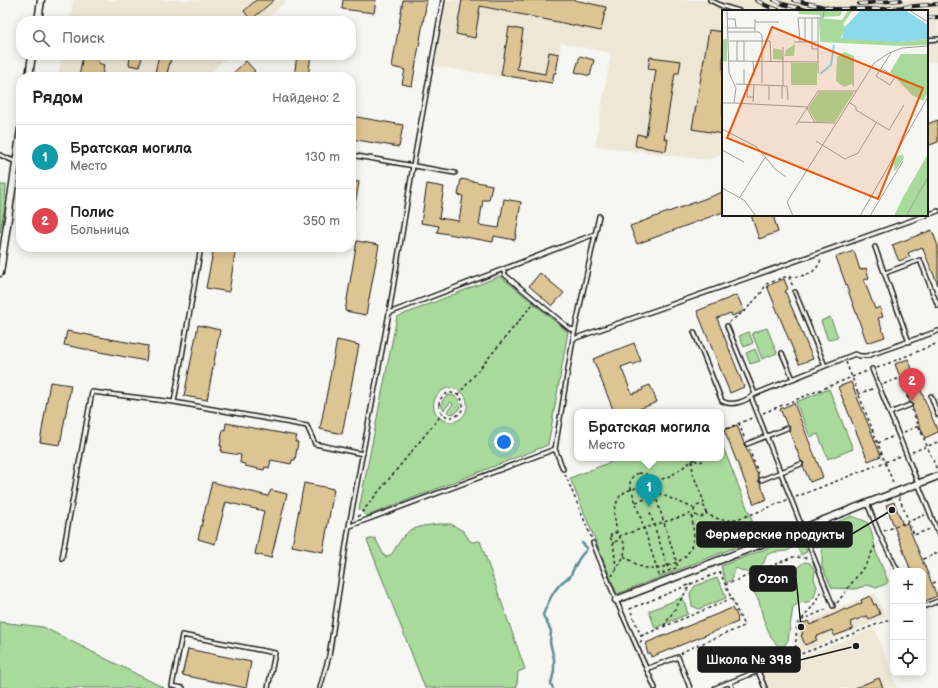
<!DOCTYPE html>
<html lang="ru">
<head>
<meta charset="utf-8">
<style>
  :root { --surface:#fff; --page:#f2f2f2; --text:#222; --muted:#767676; --line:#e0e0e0; --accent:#1a73e8 }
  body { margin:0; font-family:"Balsamiq Sans",sans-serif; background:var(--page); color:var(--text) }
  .controls { position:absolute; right:12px; bottom:12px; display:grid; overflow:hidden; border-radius:8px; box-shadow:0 2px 10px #0003 }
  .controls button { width:36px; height:36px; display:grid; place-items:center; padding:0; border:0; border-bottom:1px solid var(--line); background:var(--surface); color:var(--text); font:20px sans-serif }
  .you { position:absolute; left:504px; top:442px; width:14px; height:14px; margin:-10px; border:3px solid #fff; border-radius:50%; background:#1a73e8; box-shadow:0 0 0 6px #1a73e833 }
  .badge { display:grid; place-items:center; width:26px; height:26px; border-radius:50%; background:var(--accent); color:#fff; font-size:13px; font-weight:700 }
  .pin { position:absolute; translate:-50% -33px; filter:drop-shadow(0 1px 2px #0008) }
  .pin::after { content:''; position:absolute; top:21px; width:14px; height:12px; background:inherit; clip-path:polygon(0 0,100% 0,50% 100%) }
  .popup { position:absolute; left:574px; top:409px; width:150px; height:52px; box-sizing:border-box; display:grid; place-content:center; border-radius:8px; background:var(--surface); filter:drop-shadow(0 1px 3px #0005); font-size:13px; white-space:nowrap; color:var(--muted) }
  .popup b { font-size:15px; color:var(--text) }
  .popup::after { content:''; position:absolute; left:50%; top:100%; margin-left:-8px; border:8px solid transparent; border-top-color:var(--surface) }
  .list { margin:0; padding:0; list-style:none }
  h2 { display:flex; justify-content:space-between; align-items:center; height:52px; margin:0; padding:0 16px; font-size:17px }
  h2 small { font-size:13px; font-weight:400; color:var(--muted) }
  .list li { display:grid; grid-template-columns:26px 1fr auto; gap:12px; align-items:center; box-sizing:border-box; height:64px; padding:0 16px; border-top:1px solid var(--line) }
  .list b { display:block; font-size:15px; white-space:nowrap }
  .list p { margin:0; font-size:13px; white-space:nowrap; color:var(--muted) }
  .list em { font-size:13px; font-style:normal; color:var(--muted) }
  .icon { flex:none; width:22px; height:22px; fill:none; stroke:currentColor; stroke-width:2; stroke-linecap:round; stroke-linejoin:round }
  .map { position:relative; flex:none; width:938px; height:688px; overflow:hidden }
  .search { position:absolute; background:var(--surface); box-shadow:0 2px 10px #0003; left:16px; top:16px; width:340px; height:44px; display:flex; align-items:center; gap:10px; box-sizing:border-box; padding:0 14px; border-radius:16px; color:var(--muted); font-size:15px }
  .panel { position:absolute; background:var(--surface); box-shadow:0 2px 10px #0003; left:16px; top:72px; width:340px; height:180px; border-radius:16px }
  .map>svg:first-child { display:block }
</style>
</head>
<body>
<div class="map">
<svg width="938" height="688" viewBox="0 0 938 688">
  <rect width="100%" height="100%" fill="#f6f6f2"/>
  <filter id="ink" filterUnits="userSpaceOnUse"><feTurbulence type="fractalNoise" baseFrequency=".025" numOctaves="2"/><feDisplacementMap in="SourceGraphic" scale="8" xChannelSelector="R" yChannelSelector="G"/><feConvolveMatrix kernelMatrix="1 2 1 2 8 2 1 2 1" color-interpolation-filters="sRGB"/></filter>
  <g filter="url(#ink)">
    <path fill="#eee7d6" d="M73,0h214l-22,21h-196z
      M447,0h491v62l-11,1v-52h-204v144l-16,5 -112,-14 16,-93 -50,-10 -8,41 -119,-18z
      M62,55h167l-23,22h-148z
      M875,593l11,24 -89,37 2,-30z
      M875,628l22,60h-130l-6,-15z"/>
    <path fill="#a8da9b" stroke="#627b5c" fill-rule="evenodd" d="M0,185h6l-2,26 -4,21z
      M500,276l68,56 -20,113 -181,71 -8,-7 38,-192zM448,388c27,0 24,34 2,34 -4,-1 -8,-2 -11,-5 -11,-11 -4,-25 9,-29z
      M830,317l8,20 -10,3 -7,-19z
      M767,328l10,25 -15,6 -10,-26z
      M749,332l4,11 -9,4 -5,-11z
      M755,349l5,12 -10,3 -4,-11z
      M829,389l24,60 -25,10 -10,-25 -8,3 -14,-35z
      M449,395c18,1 11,25 -2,17l6,-8 -2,-2 -7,8 -2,-2c-1,-7 1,-10 7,-13z
      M721,442l38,96 -142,56 -47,-116 51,-20h100z
      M852,516l15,6 4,8 5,22 12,29 -2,3 -10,4 -8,-3 -13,4 -23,-1 -10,-21v-19l-9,-2 -3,-7 5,-8z
      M438,524h13l12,7 8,11 9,-1 45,128 -7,3 -1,13 -1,3h-91l-58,-148 8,-2 10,19 7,-3 4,-7 6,-9 8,-8 13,-4z
      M800,536l7,16 -6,3 -4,-8 -3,-1c-6,7 -10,5 -19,6 -3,0 -6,2 -9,4 -3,12 -7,13 -18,17l-12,-5 -3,6 -1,6 -6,3 -5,-17z
      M804,562l6,1 5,7 -1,9 3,8 -3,10 -6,5 -9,1 -6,4 -5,33 -4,6h-6l-6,-7 -9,-21 -4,-17 -6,-11 3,-9 12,-6 12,-1 17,-6z
      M717,578l6,11 3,9 -27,11 -7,-3 -2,-13 5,-7z
      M683,597l5,17 -33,14 -6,-17z
      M0,622l43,5 121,61h-164z"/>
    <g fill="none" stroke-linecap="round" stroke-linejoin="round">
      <path stroke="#5e8d97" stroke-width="2.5" d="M553,688l-2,-4 3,-13v-12l-4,-17 1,-11 -8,-16c5,-13 13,-32 27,-38 3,-7 6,-14 11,-21 2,-3 5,-4 6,-8l-5,-5"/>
    </g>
    <path fill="#ddc493" stroke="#1c1c1c" d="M256,0h18l-23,20 -7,-9z
      M343,0h33l-2,13 -32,-4z
      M403,0h24l-15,86 -10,-2 3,-14 -13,-3z
      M462,0h112l32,7 -5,24 -121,-25 -5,32 -19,-4z
      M509,27l14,3 -6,39 28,5 4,-22 10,2 -3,19h-2l-2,10 -51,-8z
      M709,30l14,2v102l-31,-5z
      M83,55h16l-1,8 6,2 -2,12h-23z
      M130,55h12l-2,12 -11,-2z
      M159,55h13l-6,22h-12z
      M297,55h14l-3,22h-14z
      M580,56l14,4 -4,16 -15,-4z
      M650,57l31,4 -2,12h-4l-11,66h4l-2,12 -31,-5 2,-12 9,2 10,-66 -8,-1z
      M246,61l9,10 -7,6h-19z
      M351,116l52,9 -4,22 -48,-8z
      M938,120v22l-11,4v-22z
      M461,179l31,6 -3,15h-6l-4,25 20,3 5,-29 17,3 -6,38 -21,-4 -1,6 -56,-10 2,-6 -18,-3 6,-39 17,3 -5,31 20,3 4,-25 -5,-1z
      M351,181l8,1 -5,28h-3z
      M723,192v20l-86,32 -7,-18z
      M751,215h22l5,17 -19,7z
      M932,230l6,16v39l-16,-38 -14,6 2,4 -11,4 -7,-16z
      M357,241l22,4 -13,70 -21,-4z
      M214,247h22l-7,45 -23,-4z
      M854,251l6,19 6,-2 3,10 -5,2 11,29 5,-2 3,10 -5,1 7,19 -18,6 -31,-86z
      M540,273l24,20 -12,13 -23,-20z
      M784,279l4,10 -3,2 28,68 -14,5 -32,-78z
      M737,295l7,16 -12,5 -1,-3 -14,5 27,69 -14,6 -33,-82z
      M198,325l22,5 -13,70 -23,-4z
      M67,331l81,15 -2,15 -82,-16z
      M337,340l22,5 -17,89 -22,-5z
      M634,343l7,18 -8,4 -1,-2 -11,4 11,27 11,-4 -1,-2 8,-3 7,17 -25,10h-18l-21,-53z
      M908,359l30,73 -13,6 -13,-31 1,-3 -3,-2 -15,-38z
      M50,382l21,3 -11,60 -20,-3z
      M851,382l30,74 -13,5 -30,-74z
      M794,403l29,74 -13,5 -7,-16 1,-3 -3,-2 -12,-31 1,-3 -3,-2 -7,-16z
      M226,423l71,13 -2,6h3l-3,18h-3l-1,4 -20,-4 -2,8 -4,-1 -1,3 -19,-4v-2l-5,-1 1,-8 -20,-3 1,-6h-2l3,-17 2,1z
      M737,425l7,18v2l2,2 13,31 -1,3 2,2 7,16 -13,5 -30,-74z
      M212,482l56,14 3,-6 16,4 -16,64 -16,-4 9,-43 -38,-9 -11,42 -17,-5z
      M304,483l30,6 -11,63 -31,-6z
      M894,502l9,23 4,-2 30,73 -14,6v-31h-12l-25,-66z
      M870,596l4,9 2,-1 4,10 -11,5 -2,-3 -17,6 3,7 -19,7 -2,-6 -17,7 2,3 -12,5 -4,-10 2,-1 -4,-9 9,-4 2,4 27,-12 8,-4 1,1 16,-7 -1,-3z
      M732,608l2,4 1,-1 3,7 -1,1 1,3 -87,35 -1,-4 -2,1 -2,-7h1l-1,-4z
      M188,649l63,13 -5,26 -64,-13z
      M879,678l4,10h-28z"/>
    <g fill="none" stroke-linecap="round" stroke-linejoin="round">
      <g stroke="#1c1c1c" stroke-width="6">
        <path id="lane" d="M710,0l12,6 17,5
          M927,40l11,-1
          M0,155l16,7
          M351,155l104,18
          M927,215l11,-4
          M875,247l34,95
          M503,269l2,6 65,54 5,1
          M885,273l35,-13 18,46
          M795,292l30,74
          M389,313l206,-79
          M727,326l28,68
          M694,332l28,69c10,6 24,0 33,-7l100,-40 5,2h7l71,-25
          M573,339l354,-124
          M782,353l11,26
          M872,369l66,164
          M931,396l7,19
          M751,397l82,209
          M174,402l27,-155
          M890,413l20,-8
          M747,444l40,-16
          M555,449l8,20
          M761,480l40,-16
          M867,503l12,30 19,38
          M350,526l205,-77 18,-110 26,-123
          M593,543l23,57 39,88
          M62,558l30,-166 82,10 133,24 8,18 48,10
          M923,607l15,-6
          M646,669l32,-12 12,31
          M758,671l7,17
          M730,682l2,6
          M183,688l-11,-2 10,-51 93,18 -7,35
          M320,688l9,-32 20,-130 40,-213 24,-147 30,-166
          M715,688l76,-30"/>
      </g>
      <g stroke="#1c1c1c" stroke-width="9">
        <path id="street" d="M38,21l3,-21
          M29,77l3,-22
          M0,273l21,-144
          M616,600l322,-124"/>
      </g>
      <path stroke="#1c1c1c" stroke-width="1.5" stroke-dasharray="3 3" stroke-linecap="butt" d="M789,277c15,-1 27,-2 32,-18
        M729,322l16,-11 17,-19 4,-8 19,-7h4l4,10
        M846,362l48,123
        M877,368l61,-25
        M884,384l16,-6 8,21
        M439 405a12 12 0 1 1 24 0a12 12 0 1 1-24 0Z
        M858,394l17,-6
        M458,395l74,-90
        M912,410l25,60
        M763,413l104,-42
        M739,423l6,17
        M721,431l33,-14
        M904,432l15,-6
        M878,443l16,-7
        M749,449l10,26
        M912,452l26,-10
        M695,460l3,2c4,0 5,-1 6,-4
        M692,461l1,13 11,28 -1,3
        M639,473l7,1 4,4 28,89 -19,8 -29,-90c0,-7 3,-10 9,-12z
        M565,474l27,65
        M642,486l51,22
        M796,497l104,-41
        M899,497l15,38 16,-6
        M636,502l20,-6
        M694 511a6 6 0 1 1 12 0a6 6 0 1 1-12 0Z
        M650,513l19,58
        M705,513c6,3 12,6 18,7 16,2 48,-14 64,-20
        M358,517l85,-104
        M884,531l41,-16
        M610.5 537a4.5 4.5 0 1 1 9 0a4.5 4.5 0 1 1-9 0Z
        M617,533l-3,-19 1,-8 5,-10 6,-5 27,-8 19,-8 23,-16
        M619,536l74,-23
        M613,542l3,25 1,1
        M624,556l15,10 11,3h7l21,-7 9,-7 6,-12 1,-7 -2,-19 2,-3
        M923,559l15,-6
        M612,576c6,-10 21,-28 8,-38
        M933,583l5,-2
        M725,585l68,-28 12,1 3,-1
        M837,603l29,-39 9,-18 3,-2
        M802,619l11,-13 8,-15
        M664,626l27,-42
        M641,636l90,-37
        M641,643v-7l-11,-27 90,-37
        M681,654l3,-3 60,-25c-8,-19 -18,-38 -25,-57
        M795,654l2,-30 3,-3 29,-13
        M796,656l97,-38"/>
      <use href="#lane" stroke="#f6f6f2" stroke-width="3"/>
      <use href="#street" stroke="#f6f6f2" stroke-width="6"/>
      <g stroke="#1c1c1c" stroke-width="4">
        <path id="rail" d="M756,0l11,6 14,5
          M774,0l9,4 28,7
          M793,0l41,9h47l57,-5
          M859,4l42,-4
          M927,18l11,-1"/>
      </g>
      <use href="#rail" stroke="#f6f6f2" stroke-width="2.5" stroke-dasharray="8" stroke-linecap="butt"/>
    </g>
  </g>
  <g transform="translate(722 10)">
    <rect width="206" height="206" fill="#f6f6f2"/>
    <path d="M76,0h45l-3,6 -19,1 -2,-2 -20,-1zM126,0h5l-10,14 2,3 -4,11 58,4 29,-3v6l-26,1 -82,-4 -1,-24 23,2zM0,29h5v23l-5,-1zM73,34l-1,12h-10l2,-6zM51,38l9,2 1,10 -10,-1zM122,42l10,4v32l-2,-4 -8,3 -8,-6 1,-24zM179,44h27v38l-5,9 -11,-6 -22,-23zM69,53h26v22h-26zM97,82h34v2l-18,28h-19l-8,-14zM181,144l1,4 -8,12 -2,1 1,-6 -6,4 7,-12zM206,144v62h-34l9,-19z" fill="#a8da9b"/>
    <path d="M139,0h44l23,15v14l-29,3 -57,-3 2,-11z" fill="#8ad8e9"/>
    <path fill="none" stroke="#8ad8e9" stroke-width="2" d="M98,64l11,-9 3,-20"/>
    <path fill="none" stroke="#9f9f9c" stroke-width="1" d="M187,0l19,12M96,7v56M90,8v31h6M6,9h7l1,9M33,9v13M33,12h24M6,18h27M6,22h31l3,3v48M7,31h41l1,21M15,31v20M72,32h23M78,32l-2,-24h25l1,-8M83,32v-24M7,51l89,1M22,51v-20M31,51l1,14M159,58l14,9 -5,8 -14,-9 15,-23M14,74l51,2 1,14M22,74v-15M25,74v13h7M61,76v-39M60,89v-13M47,90v-14M31,92l1,-17M127,92l7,5v3l33,20 15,-25M0,93h12l2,-15 -7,-15 -2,-63M12,93l74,4M85,98l8,15M76,112l38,1M74,115l22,-34h38M0,119l35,18 18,22 11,8M94,131l29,18 13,-6 18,-30M0,140l22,12M0,178l22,12 12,16M18,187l26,-41M71,206l-6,-14 87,-139 15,-10 13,-5 26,-2M138,206l68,-119M148,206l33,-55M184,206l22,-39"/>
    <path fill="#e8590c" fill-opacity="0.15" stroke="#e8590c" stroke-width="2" d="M50,17l151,61 -45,111 -151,-61z"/>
    <rect width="206" height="206" fill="none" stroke="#1c1c1c" stroke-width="2"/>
  </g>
  <path fill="none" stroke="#1c1c1c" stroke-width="1.5" d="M892 510L852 534M801 627L796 578M856 646L800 660"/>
  <g fill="#1c1c1c" stroke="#f6f6f2" stroke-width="1.5">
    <circle cx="892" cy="510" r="4"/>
    <circle cx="801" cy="627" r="4"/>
    <circle cx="856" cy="646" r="4"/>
  </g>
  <g fill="#1c1c1c" stroke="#1c1c1c" stroke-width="1.5">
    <rect x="697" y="522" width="155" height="25" rx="4"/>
    <rect x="750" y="566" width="46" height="25" rx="4"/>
    <rect x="698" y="647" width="102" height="25" rx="4"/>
  </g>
  <g font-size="13" text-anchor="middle" font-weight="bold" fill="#fff">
    <text x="775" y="539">Фермерские продукты</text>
    <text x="773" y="583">Ozon</text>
    <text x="749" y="664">Школа № 398</text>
  </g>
</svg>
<div class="controls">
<button>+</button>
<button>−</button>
<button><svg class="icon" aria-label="locate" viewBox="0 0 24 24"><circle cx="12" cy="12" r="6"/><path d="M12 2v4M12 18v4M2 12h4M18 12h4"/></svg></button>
</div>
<div class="you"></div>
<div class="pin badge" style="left:649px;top:507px;background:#0f9aa8">1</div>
<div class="popup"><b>Братская могила</b>Место</div>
<div class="pin badge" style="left:912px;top:401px;background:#e0444e">2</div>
<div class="search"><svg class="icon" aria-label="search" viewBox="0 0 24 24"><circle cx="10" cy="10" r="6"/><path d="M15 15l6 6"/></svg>Поиск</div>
<section class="panel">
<h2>Рядом<small>Найдено: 2</small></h2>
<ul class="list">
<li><span class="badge" style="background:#0f9aa8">1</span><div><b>Братская могила</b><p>Место</p></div><em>130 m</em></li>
<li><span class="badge" style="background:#e0444e">2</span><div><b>Полис</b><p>Больница</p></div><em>350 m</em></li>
</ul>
</section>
</div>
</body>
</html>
